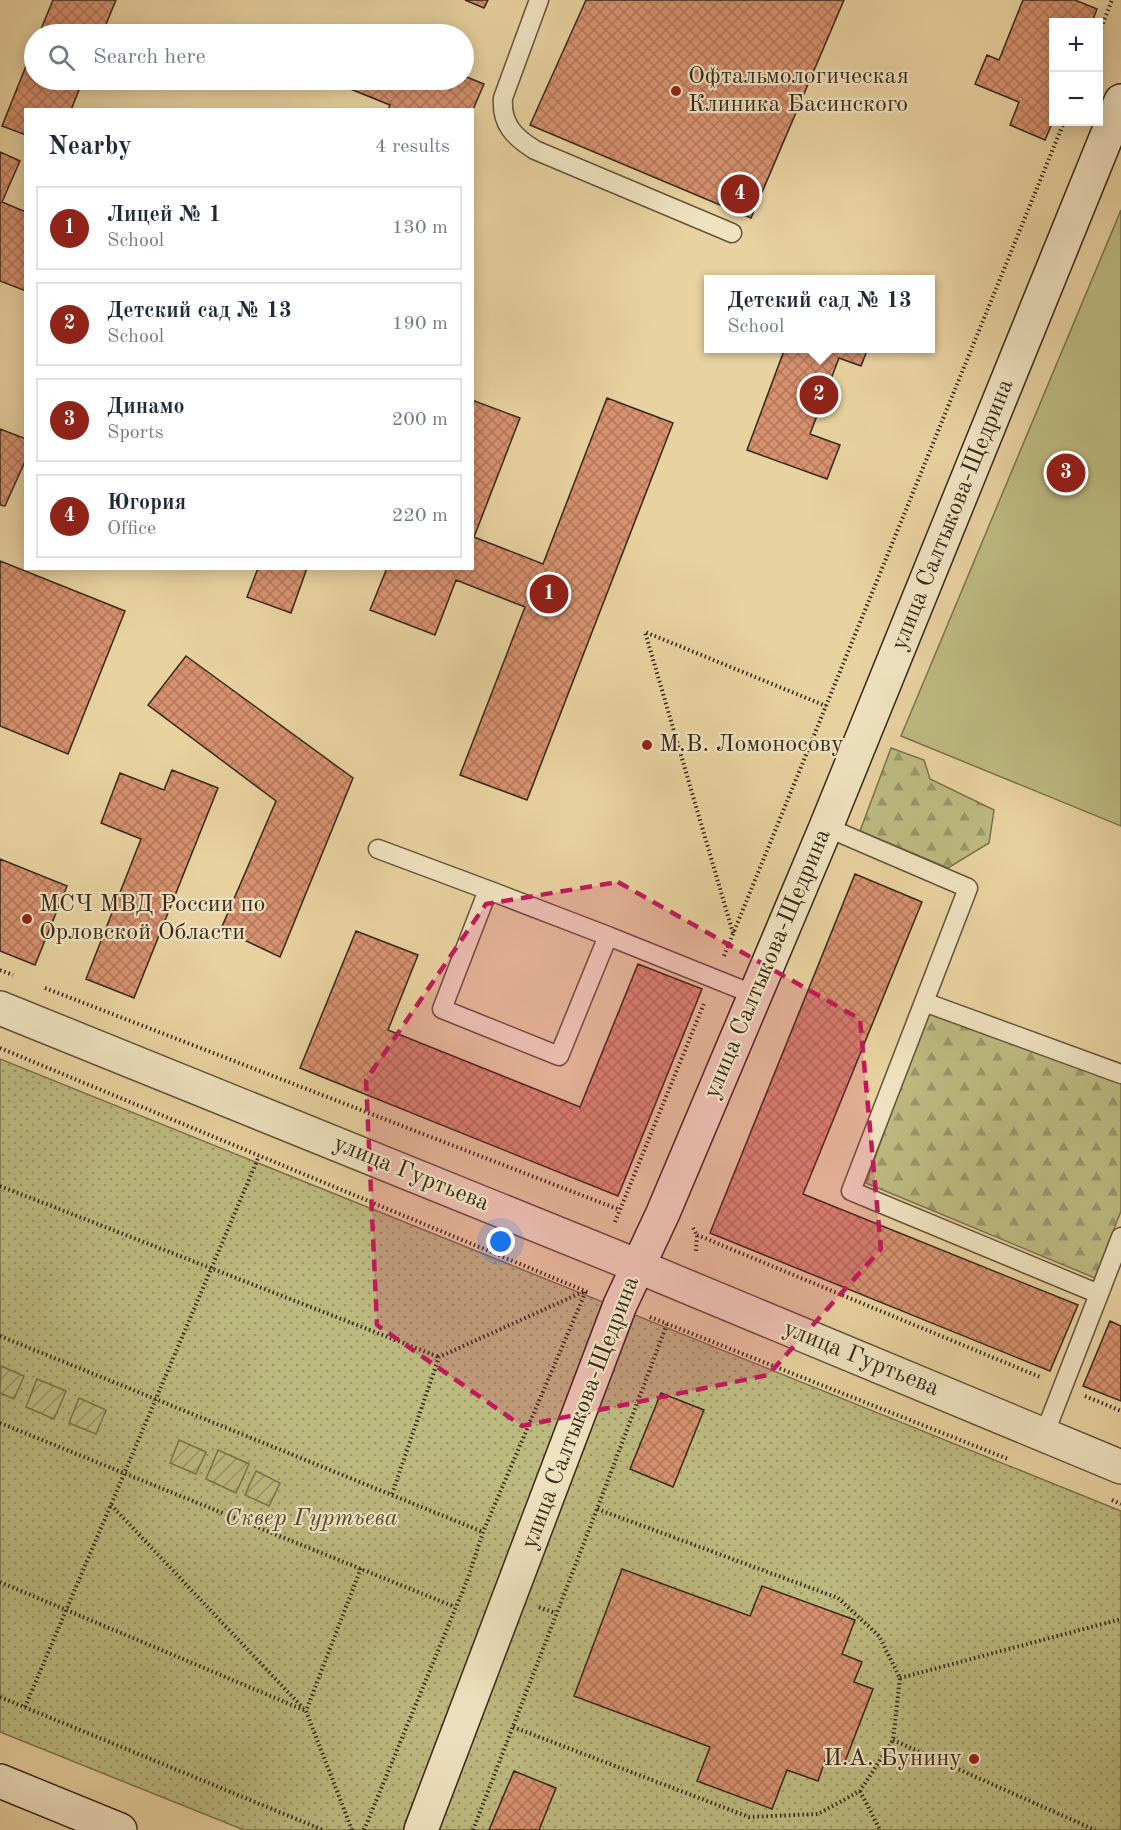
<!DOCTYPE html>
<html lang="en">
<head>
<meta charset="utf-8">
<style>
  :root { --surface:#fff; --page:#f2f2f3; --text:#1f2937; --muted:#747a83; --line:#e0e1e3; --accent:#8f2418 }
  body { margin:0; font-family:"Old Standard TT",serif; background:var(--page); color:var(--text) }
  .controls { position:absolute; right:18px; top:18px; display:grid; overflow:hidden; border-radius:0px; box-shadow:0 3px 15px #0003 }
  .controls button { width:54px; height:54px; display:grid; place-items:center; padding:0; border:0; border-bottom:2px solid var(--line); background:var(--surface); color:var(--text); font:30px sans-serif }
  .you { position:absolute; left:501px; top:1242px; width:21px; height:21px; margin:-15px; border:4px solid #fff; border-radius:50%; background:#1a73e8; box-shadow:0 0 0 9px #1a73e833 }
  .badge { display:grid; place-items:center; width:39px; height:39px; border-radius:50%; background:var(--accent); color:#fff; font-size:20px; font-weight:700 }
  .pin { position:absolute; translate:-50% -50%; border:3px solid #fff; box-shadow:0 2px 6px #0006 }
  .popup { position:absolute; left:704px; top:275px; width:231px; height:78px; box-sizing:border-box; display:grid; place-content:center; border-radius:0px; background:var(--surface); filter:drop-shadow(0 2px 4px #0005); font-size:20px; white-space:nowrap; color:var(--muted) }
  .popup b { font-size:22px; color:var(--text) }
  .popup::after { content:''; position:absolute; left:50%; top:100%; margin-left:-12px; border:12px solid transparent; border-top-color:var(--surface) }
  .list { margin:0; padding:0; list-style:none }
  h2 { display:flex; justify-content:space-between; align-items:center; height:78px; margin:0; padding:0 24px; font-size:26px }
  h2 small { font-size:20px; font-weight:400; color:var(--muted) }
  .list li { display:grid; grid-template-columns:39px 1fr auto; gap:18px; align-items:center; box-sizing:border-box; height:84px; margin:0 12px 12px; padding:0 12px; border:2px solid var(--line); border-radius:0px }
  .list b { display:block; font-size:22px; white-space:nowrap }
  .list p { margin:0; font-size:20px; white-space:nowrap; color:var(--muted) }
  .list em { font-size:20px; font-style:normal; color:var(--muted) }
  .icon { flex:none; width:33px; height:33px; fill:none; stroke:currentColor; stroke-width:2; stroke-linecap:round; stroke-linejoin:round }
  .map { position:relative; flex:none; width:1121px; height:1830px; overflow:hidden }
  .search { position:absolute; background:var(--surface); box-shadow:0 3px 15px #0003; left:24px; top:24px; width:450px; height:66px; display:flex; align-items:center; gap:15px; box-sizing:border-box; padding:0 21px; border-radius:33px; color:var(--muted); font-size:22px }
  .panel { position:absolute; background:var(--surface); box-shadow:0 3px 15px #0003; left:24px; top:108px; width:450px; height:462px; border-radius:0px }
  .map>svg:first-child { display:block }
</style>
</head>
<body>
<div class="map">
<svg width="1121" height="1830" viewBox="0 0 1121 1830">
  <defs>
    <pattern id="grass-dots" width="8" height="8" patternUnits="userSpaceOnUse" patternTransform="scale(1.5)"><rect width="8" height="8" fill="#bdba80"/><path d="M2 2h.1M6 6h.1" fill="none" stroke="#9a9768" stroke-width="1.8" stroke-linecap="round"/></pattern>
    <pattern id="forest-firs" width="22" height="20" patternUnits="userSpaceOnUse" patternTransform="scale(1.5)"><rect width="22" height="20" fill="#bdba80"/><path d="M5 1l3.5 6h-7zM16 11l3.5 6h-7z" fill="#9a9768"/></pattern>
    <pattern id="garden-furrows" width="10" height="10" patternUnits="userSpaceOnUse" patternTransform="scale(1.5)"><rect width="10" height="10" fill="#bdba80"/><path d="M-1 1l2-2M0 10L10 0M9 11l2-2" fill="none" stroke="#9a9768"/></pattern>
    <pattern id="building-cross-hatch" width="8" height="8" patternUnits="userSpaceOnUse" patternTransform="scale(1.5)"><rect width="8" height="8" fill="#d7916e"/><path d="M0 0l8 8M0 8l8-8" fill="none" stroke="#af765a"/></pattern>
  </defs>
  <rect width="100%" height="100%" fill="#e8d2a0"/>
  <filter id="stains"><feTurbulence type="fractalNoise" baseFrequency=".00333" numOctaves="4"/><feColorMatrix values="0 0 0 0 .2 0 0 0 0 .09 0 0 0 0 .02 0 0 0 .5 -.17"/></filter>
  <radialGradient id="worn" r=".72"><stop offset=".6" stop-color="#630" stop-opacity="0"/><stop offset="1" stop-color="#630" stop-opacity=".3"/></radialGradient>
  <path fill="url(#grass-dots)" stroke="#7a724c" stroke-width="1.5" d="M0,1059l1121,452v319h-877l-244,-98z"/>
  <path fill="url(#forest-firs)" stroke="#7a724c" stroke-width="1.5" d="M891,748l33,12 6,19 64,31 -5,33 -41,25 -88,-37z
    M927,1012l194,70v129l-26,67 -229,-95z"/>
  <path fill="url(#garden-furrows)" stroke="#7a724c" stroke-width="1.5" d="M1,1366l23,10 -10,23 -14,-6z
    M37,1379l29,12 -12,28 -28,-12z
    M79,1398l27,12 -10,24 -27,-11z
    M179,1440l27,12 -10,22 -26,-11z
    M218,1450l31,14 -13,29 -30,-14z
    M256,1471l24,12 -11,23 -24,-11z"/>
  <path fill="#bdba80" stroke="#7a724c" stroke-width="1.5" d="M1121,210v616l-220,-90z"/>
  <path fill="url(#building-cross-hatch)" stroke="#372919" stroke-width="1.5" d="M53,0h63l-14,34h-63z
    M465,0h23l-4,8z
    M586,0h258l-93,218 -221,-93z
    M1023,0h52l22,9 -5,13h-38v97l-9,21 -35,-15 9,-23 -44,-18 12,-29 12,5z
    M34,46v34h49l-12,30h-45v25l-24,-9z
    M464,76l20,8 -12,28v-2h-84l2,-5 -42,-17 4,-8h112z
    M0,152l20,9 -18,41 24,10v79l-26,-10z
    M785,348h83l-7,18 -22,-8 -29,76 30,11 -13,34 -80,-29z
    M607,398l66,25 -146,377 -67,-25 65,-168 -69,-27 -21,55 -65,-25 17,-42h85v-168l48,18 -46,119 69,27z
    M0,429l26,10v20l-21,47 -5,-1z
    M0,561l125,50 -57,143 -68,-28z
    M258,568h49l-16,45 -44,-16z
    M186,656l167,122 -73,179 -59,-28 55,-128 -128,-96z
    M172,770l46,18 -84,210 -48,-19 55,-140 -40,-16 19,-50 44,17z
    M0,859l67,27 -32,79 -35,-14z
    M855,874l67,28 -119,292 275,111 -28,66 -340,-138z
    M356,931l62,24 -30,75 192,77 58,-143 64,25 -84,207 -318,-128z
    M1110,1321l11,5v75l-38,-15z
    M661,1393l43,17 -31,77 -43,-18z
    M622,1569l128,47 12,-30 93,34 -13,34 20,8 -8,20 19,7 -29,75 -18,-6 -8,23 -31,-11 -15,39 -75,-28 13,-34 -136,-51z
    M514,1771l42,17 -17,42h-50z"/>
  <g fill="none" stroke-linecap="round" stroke-linejoin="round">
    <g stroke="#63533b" stroke-width="21">
      <path id="lane" d="M539,0l-36,98c-2,26 11,39 32,52l197,83
        M826,827l142,61 -117,303 248,103 -55,141
        M378,849l110,41
        M608,936l-120,-46 -46,119 117,47 49,-120 147,59
        M924,1002l197,72
        M1099,1294l22,-57"/>
    </g>
    <g stroke="#63533b" stroke-width="36">
      <path id="street" d="M0,1008l618,250 503,209"/>
    </g>
    <g stroke="#372919" stroke-width="36">
      <path id="secondary" d="M0,1781l120,49
        M421,1830l199,-525 43,-92 163,-386 295,-726"/>
    </g>
    <path stroke="#372919" stroke-width="4" stroke-dasharray="1.5 3" stroke-linecap="butt" d="M1098,36l14,-36
      M733,933l-88,-301 181,74
      M724,956l340,-834
      M0,970l13,5
      M45,988l575,222
      M0,1048l590,245
      M0,1186l439,171
      M615,1222l90,-221
      M693,1228l4,7 -1,16
      M697,1235l343,142
      M650,1317l358,142
      M0,1336l483,196
      M1085,1396l36,15
      M0,1423l455,184
      M392,1494l47,-137 146,-66
      M1112,1500l9,4
      M111,1505l192,203
      M0,1582l306,129
      M539,1607l16,6
      M900,1678l221,-59
      M0,1697l323,133
      M25,1707l234,-551
      M513,1727l236,90 69,-3 42,-23 33,-51 7,-62 -21,-42 -41,-38 -241,-89 70,-185
      M893,1740l202,90
      M860,1791l20,39
      M352,1830l-46,-119 55,-143
      M364,1830l104,-252 15,-46 103,-241
      M473,1830l124,-321"/>
    <use href="#lane" stroke="#f0e2c1" stroke-width="18"/>
    <use href="#street" stroke="#f0e2c1" stroke-width="33"/>
    <use href="#secondary" stroke="#f0e2c1" stroke-width="33"/>
  </g>
  <path fill="#c2185b" fill-opacity="0.2" stroke="#c2185b" stroke-width="4.5" stroke-dasharray="12 8" stroke-linejoin="round" d="M618,882l242,137 21,230 -113,126 -246,51 -145,-101 -11,-245 120,-176z"/>
  <g fill="#8f2418" stroke="#f0e2c1" stroke-width="2">
    <circle cx="676" cy="91" r="6"/>
    <circle cx="647" cy="745" r="6"/>
    <circle cx="27" cy="919" r="6"/>
    <circle cx="974" cy="1759" r="6"/>
  </g>
  <g text-anchor="middle" dominant-baseline="central" stroke-width="4.5" stroke-linejoin="round" paint-order="stroke">
    <g font-size="24" fill="#372919" stroke="#f0e2c1" text-anchor="start">
      <text x="688" y="77">Офтальмологическая<tspan x="688" dy="28">Клиника Басинского</tspan></text>
      <text x="659" y="745">М.В. Ломоносову</text>
      <text x="39" y="905">МСЧ МВД России по<tspan x="39" dy="28">Орловской Области</tspan></text>
      <text x="962" y="1759" text-anchor="end">И.А. Бунину</text>
    </g>
    <g font-size="24" fill="#372919" stroke="#f0e2c1">
      <text transform="translate(953 515) rotate(-68)">улица Салтыкова-Щедрина</text>
      <text transform="translate(768 964) rotate(-67)">улица Салтыкова-Щедрина</text>
      <text transform="translate(411 1174) rotate(22)">улица Гуртьева</text>
      <text transform="translate(861 1359) rotate(22)">улица Гуртьева</text>
      <text transform="translate(581 1413) rotate(-69)">улица Салтыкова-Щедрина</text>
    </g>
    <g font-size="24" font-style="italic" fill="#52462e" stroke="#f0e2c1">
      <text x="311" y="1519">Сквер Гуртьева</text>
    </g>
  </g>
  <rect width="100%" height="100%" filter="url(#stains)"/>
  <rect width="100%" height="100%" fill="url(#worn)"/>
</svg>
<div class="controls">
<button>+</button>
<button>−</button>
</div>
<div class="you"></div>
<div class="pin badge" style="left:549px;top:594px">1</div>
<div class="pin badge" style="left:819px;top:395px">2</div>
<div class="popup"><b>Детский сад № 13</b>School</div>
<div class="pin badge" style="left:1066px;top:473px">3</div>
<div class="pin badge" style="left:740px;top:194px">4</div>
<div class="search"><svg class="icon" aria-label="search" viewBox="0 0 24 24"><circle cx="10" cy="10" r="6"/><path d="M15 15l6 6"/></svg>Search here</div>
<section class="panel">
<h2>Nearby<small>4 results</small></h2>
<ul class="list">
<li><span class="badge">1</span><div><b>Лицей № 1</b><p>School</p></div><em>130 m</em></li>
<li><span class="badge">2</span><div><b>Детский сад № 13</b><p>School</p></div><em>190 m</em></li>
<li><span class="badge">3</span><div><b>Динамо</b><p>Sports</p></div><em>200 m</em></li>
<li><span class="badge">4</span><div><b>Югория</b><p>Office</p></div><em>220 m</em></li>
</ul>
</section>
</div>
</body>
</html>
